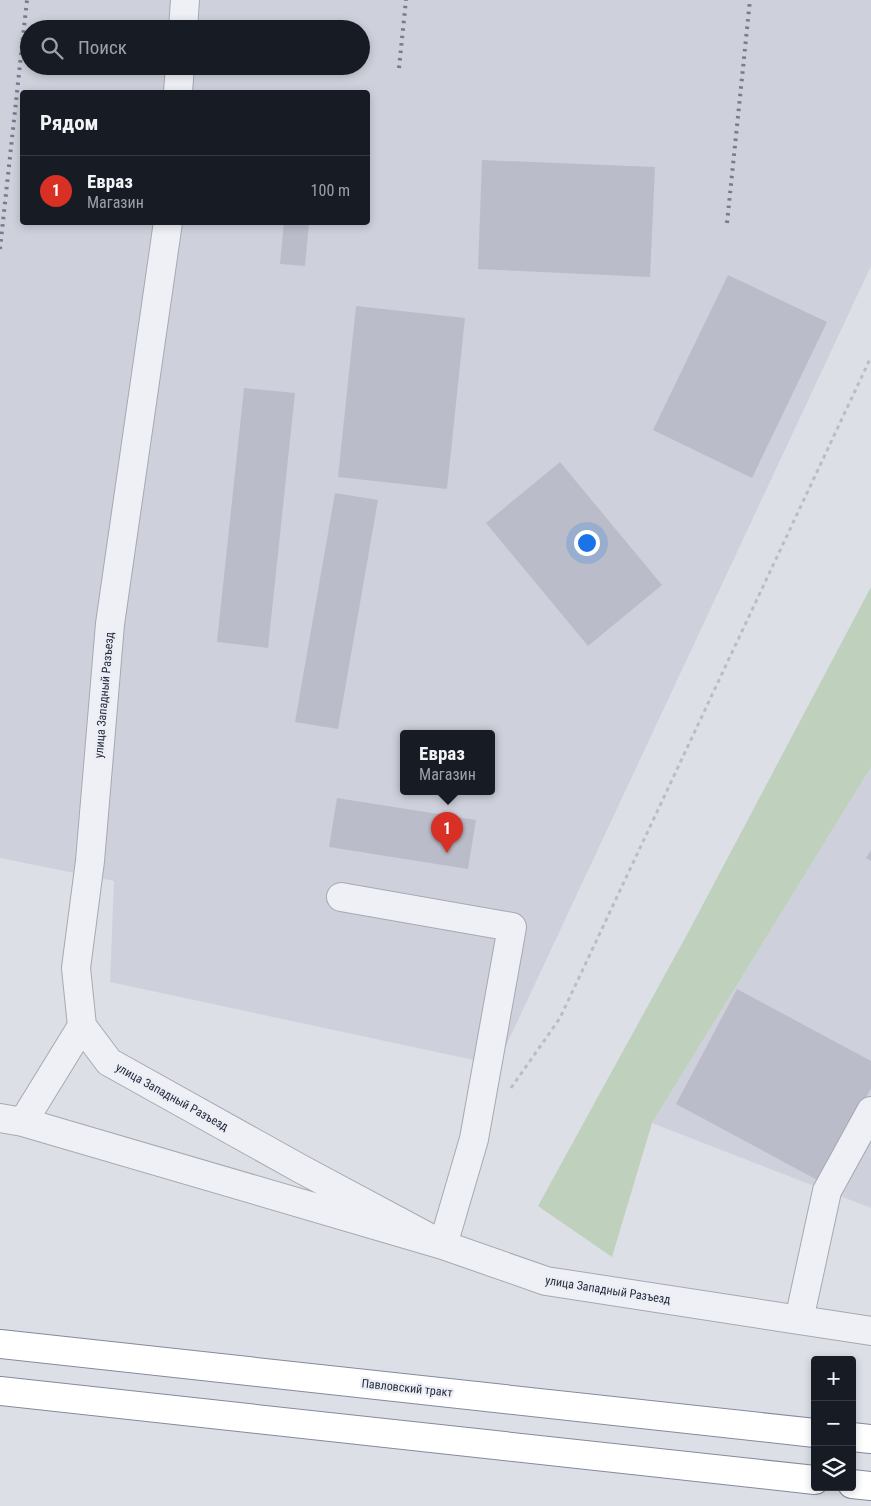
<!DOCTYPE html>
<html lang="ru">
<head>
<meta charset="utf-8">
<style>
  :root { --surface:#171b24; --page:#20242c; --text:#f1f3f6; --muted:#9ea1a6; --line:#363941; --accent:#d93025 }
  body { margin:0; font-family:"Roboto Condensed",sans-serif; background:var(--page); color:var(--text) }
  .controls { position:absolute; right:15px; bottom:15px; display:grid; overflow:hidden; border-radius:5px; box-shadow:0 2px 8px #0003 }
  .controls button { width:45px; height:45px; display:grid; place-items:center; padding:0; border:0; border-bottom:1px solid var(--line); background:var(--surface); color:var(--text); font:25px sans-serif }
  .you { position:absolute; left:586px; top:542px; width:18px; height:18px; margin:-12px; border:4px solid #fff; border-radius:50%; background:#1a73e8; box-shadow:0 0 0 8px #1a73e833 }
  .badge { display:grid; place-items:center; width:32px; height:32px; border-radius:50%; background:var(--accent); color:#fff; font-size:16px; font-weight:700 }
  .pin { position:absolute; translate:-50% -41px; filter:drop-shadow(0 1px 2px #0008) }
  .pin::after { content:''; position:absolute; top:26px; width:18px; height:15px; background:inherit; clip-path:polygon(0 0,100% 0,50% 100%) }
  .popup { position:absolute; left:400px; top:730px; width:95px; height:65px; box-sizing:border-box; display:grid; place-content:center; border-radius:5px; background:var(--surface); filter:drop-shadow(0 1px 4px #0005); font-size:16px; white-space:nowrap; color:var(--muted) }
  .popup b { font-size:19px; color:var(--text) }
  .popup::after { content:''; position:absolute; left:50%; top:100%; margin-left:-10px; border:10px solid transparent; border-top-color:var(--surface) }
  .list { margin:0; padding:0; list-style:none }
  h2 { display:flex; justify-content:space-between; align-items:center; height:65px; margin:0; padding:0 20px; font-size:21px }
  h2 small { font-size:16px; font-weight:400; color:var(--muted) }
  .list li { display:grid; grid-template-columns:32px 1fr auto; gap:15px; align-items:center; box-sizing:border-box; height:70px; padding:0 20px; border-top:1px solid var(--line) }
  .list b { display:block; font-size:19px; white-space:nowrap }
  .list p { margin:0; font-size:16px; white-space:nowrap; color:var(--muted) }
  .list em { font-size:16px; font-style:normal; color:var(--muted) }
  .icon { flex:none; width:28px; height:28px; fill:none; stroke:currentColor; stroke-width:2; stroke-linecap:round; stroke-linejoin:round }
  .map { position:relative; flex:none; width:871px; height:1506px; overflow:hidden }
  .search { position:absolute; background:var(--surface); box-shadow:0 2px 8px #0003; left:20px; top:20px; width:350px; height:55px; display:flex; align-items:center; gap:12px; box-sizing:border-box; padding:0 18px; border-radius:28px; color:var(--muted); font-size:19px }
  .panel { position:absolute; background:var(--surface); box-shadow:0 2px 8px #0003; left:20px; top:90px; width:350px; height:135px; border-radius:5px }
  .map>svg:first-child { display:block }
</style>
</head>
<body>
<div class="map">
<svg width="871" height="1506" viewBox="0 0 871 1506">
  <rect width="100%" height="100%" fill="#dcdfe6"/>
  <path fill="#ced1db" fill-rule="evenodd" d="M0,0h871v266l-374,799 -387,-83 4,-101 -114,-23zM29,29h332v37h-332zM22,92h346v130h-346zM403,734h88v58h-88z
    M871,767v441l-219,-85z"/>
  <path fill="#bfd0bd" d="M871,587v180l-219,356 -40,134 -74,-51 152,-277z"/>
  <path fill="#babdc9" d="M482,160l173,7 -5,110 -172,-8z
    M284,222h25l-4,44 -25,-2z
    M728,275l99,47 -75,156 -99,-48z
    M356,306l109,12 -18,171 -109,-12z
    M244,388l51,5 -27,255 -51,-6z
    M560,462l102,123 -74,61 -102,-123z
    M335,493l43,7 -40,229 -43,-7z
    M337,798l139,22 -8,49 -139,-22z
    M871,850v11l-5,-3z
    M737,989l134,72v27l-50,94 -145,-78z"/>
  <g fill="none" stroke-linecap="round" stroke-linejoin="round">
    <g stroke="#a5a9b3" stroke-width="30">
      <path id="minor" d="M183,29l2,-29
        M178,92l2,-26
        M168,222l-58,402 -20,237 -14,107 6,58 27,36 192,107 142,76 103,36 325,50
        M0,1118l23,4 420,123 31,-106 38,-212 -171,-30
        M23,1122l59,-96
        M799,1320l28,-129 44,-80"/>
    </g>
    <g stroke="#848a9d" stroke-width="30">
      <path id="highway" d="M0,1344l815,89
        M0,1391l815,89
        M852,1437l19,2
        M852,1484l19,2"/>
    </g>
    <path stroke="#bbbdc5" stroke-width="3" stroke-dasharray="4 4" stroke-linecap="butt" d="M511,1088l49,-70 311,-661"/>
    <use href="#minor" stroke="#eff0f5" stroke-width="28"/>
    <use href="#highway" stroke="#fff" stroke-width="28"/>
    <path stroke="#767c90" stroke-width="4" stroke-dasharray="2.5 5" stroke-linecap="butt" d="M399,68l7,-68
      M727,223l23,-223
      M0,249l27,-249"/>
  </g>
  <g text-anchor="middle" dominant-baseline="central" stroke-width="4.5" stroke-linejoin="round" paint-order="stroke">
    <g font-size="12" fill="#262b3d" stroke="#ebeef4">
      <text transform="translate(104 695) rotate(-85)">улица Западный Разъезд</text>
      <text transform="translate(172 1097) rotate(29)">улица Западный Разъезд</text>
      <text transform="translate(608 1290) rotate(9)">улица Западный Разъезд</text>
      <text transform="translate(407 1388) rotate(6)">Павловский тракт</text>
    </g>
  </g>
</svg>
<div class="controls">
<button>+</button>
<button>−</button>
<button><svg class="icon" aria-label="layers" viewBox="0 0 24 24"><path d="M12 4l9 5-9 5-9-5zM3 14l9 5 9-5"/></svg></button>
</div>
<div class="you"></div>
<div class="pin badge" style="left:447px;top:853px">1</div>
<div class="popup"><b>Евраз</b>Магазин</div>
<div class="search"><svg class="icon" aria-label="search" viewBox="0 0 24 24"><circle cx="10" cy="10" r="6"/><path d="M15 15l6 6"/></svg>Поиск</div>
<section class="panel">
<h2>Рядом<small></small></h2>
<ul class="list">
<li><span class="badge">1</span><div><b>Евраз</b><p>Магазин</p></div><em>100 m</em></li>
</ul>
</section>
</div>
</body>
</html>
